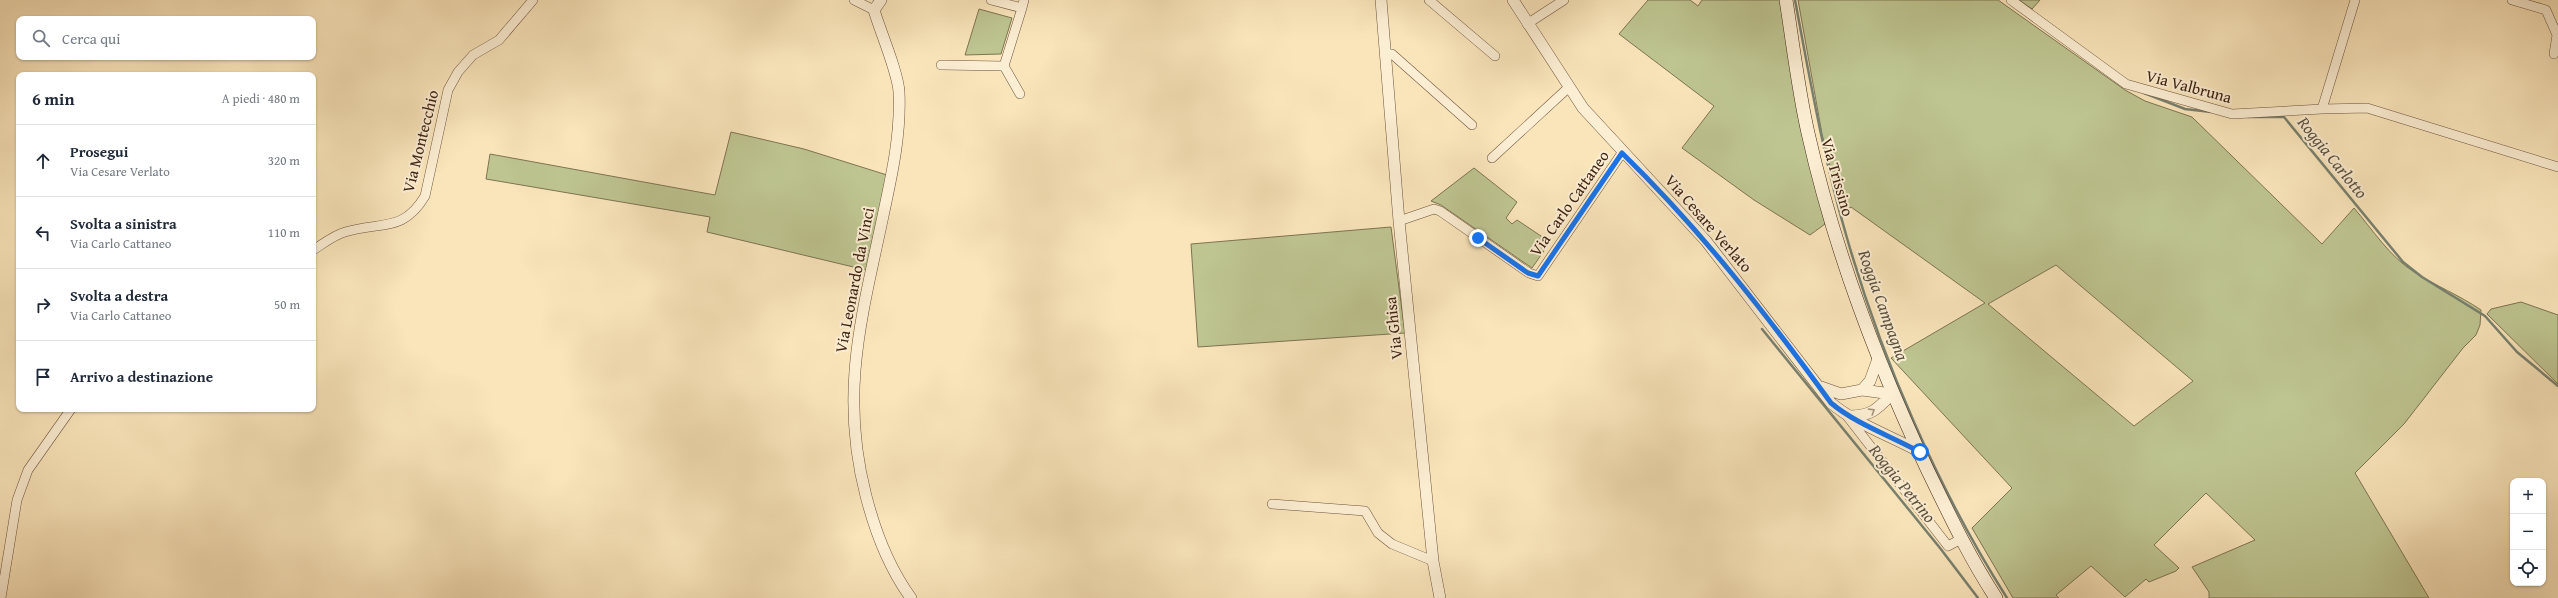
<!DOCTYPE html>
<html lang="it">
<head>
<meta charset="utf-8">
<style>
  :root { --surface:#fff; --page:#f6f6f7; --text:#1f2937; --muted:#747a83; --line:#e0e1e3 }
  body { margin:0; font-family:"Gentium Book Plus",serif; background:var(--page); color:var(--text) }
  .controls { position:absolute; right:12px; bottom:12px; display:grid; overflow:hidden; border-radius:8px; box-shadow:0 1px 3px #0004 }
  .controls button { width:36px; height:36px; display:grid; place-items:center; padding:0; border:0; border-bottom:1px solid var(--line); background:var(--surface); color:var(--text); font:20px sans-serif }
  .stop { position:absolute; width:12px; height:12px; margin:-9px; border:3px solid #1a73e8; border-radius:50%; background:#fff }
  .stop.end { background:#1a73e8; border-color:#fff; box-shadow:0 1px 4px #0008 }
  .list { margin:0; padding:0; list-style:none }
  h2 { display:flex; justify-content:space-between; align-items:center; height:52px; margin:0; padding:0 16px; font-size:17px }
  h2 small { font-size:13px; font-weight:400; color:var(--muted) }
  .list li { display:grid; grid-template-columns:26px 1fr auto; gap:12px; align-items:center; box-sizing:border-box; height:72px; padding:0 16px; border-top:1px solid var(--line) }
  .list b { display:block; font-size:15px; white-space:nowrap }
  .list p { margin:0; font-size:13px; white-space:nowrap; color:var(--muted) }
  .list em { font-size:13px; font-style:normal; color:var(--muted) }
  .icon { flex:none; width:22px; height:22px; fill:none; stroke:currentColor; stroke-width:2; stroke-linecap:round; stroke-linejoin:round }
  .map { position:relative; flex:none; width:2558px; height:598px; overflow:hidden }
  .search { position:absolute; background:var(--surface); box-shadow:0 1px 3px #0004; left:16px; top:16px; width:300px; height:44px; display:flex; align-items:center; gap:10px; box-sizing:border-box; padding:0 14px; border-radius:8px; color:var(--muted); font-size:15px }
  .panel { position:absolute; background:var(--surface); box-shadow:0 1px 3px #0004; left:16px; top:72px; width:300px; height:340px; border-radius:8px }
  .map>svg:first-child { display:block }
</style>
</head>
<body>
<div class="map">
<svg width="2558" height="598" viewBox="0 0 2558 598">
  <rect width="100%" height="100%" fill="#fae5bb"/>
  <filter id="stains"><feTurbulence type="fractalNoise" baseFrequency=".005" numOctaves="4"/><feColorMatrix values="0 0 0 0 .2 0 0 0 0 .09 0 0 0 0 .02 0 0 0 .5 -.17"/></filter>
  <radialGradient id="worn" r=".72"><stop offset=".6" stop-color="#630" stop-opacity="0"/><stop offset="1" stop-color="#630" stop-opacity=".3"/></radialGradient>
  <path fill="#bec591" stroke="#7e7452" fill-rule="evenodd" d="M1648,0h42l8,6 4,-6h80l43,224 -15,11 -56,-35 -72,-52 32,-42 -95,-72z
    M1798,0h200l127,90 20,11 47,16 130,127 32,-36c18,21 36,49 60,64 22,14 45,23 67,38l-1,15 -4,10 -13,13 -59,76 -49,49 74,125h-220v-6l-17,-25 63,-27 -49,-47 -52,52 25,23 -3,3 -27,11 -3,-3 -21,18 -34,-31 -35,29 3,3h-46l-41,-70 40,-40 -121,-130 94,-55 -134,-96 -9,8 -20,-81zM2056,265l137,116 -59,45 -146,-122z
    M2019,0h21l-8,9z
    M979,9l33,9 -11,36 -36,1z
    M731,132l73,17 83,26 -21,95 -159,-38 3,-15 -224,-38 4,-25 225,41z
    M1474,168l43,34 -11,16 6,6 5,-4 33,22 -18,26 -91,-63 -10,-4z
    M1391,227l14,106 -207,14 -7,-103z
    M2521,302l37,13v69l-71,-70 4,-5z"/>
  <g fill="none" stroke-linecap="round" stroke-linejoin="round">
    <path stroke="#78806f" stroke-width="2.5" d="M1795,0c15,80 29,160 52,238 35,122 92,253 160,360
      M2144,93l41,16 26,3
      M2248,117h36l119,145 19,15 63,39 32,36 41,34
      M1762,329l178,219 38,50"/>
    <g stroke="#6c533c" stroke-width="10">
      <path id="minor" d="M854,0l20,10
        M991,0l31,8 2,-8
        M1429,0l66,56
        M2011,0l115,84 106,30 90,-5 33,-109
        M2512,0l34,10 11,25 -3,19
        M1527,24l37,-24
        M1385,55l7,-1 80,71
        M941,65l63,1
        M1020,94l-16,-28 18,-58
        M2322,109l45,-1 191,59
        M1492,158l76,-70
        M1399,221l35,-12 6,2 89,62 9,3 84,-123
        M313,250c10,-6 21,-15 32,-18 36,-11 58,1 80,-36l23,-106 10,-18 15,-17 26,-15 34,-40
        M1847,416l101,130 13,-7
        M1272,504l93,7 13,22 14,11 41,17
        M1,598l16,-98 11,-30 43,-61"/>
    </g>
    <g stroke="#6c533c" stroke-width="12">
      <path id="tertiary" d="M881,0l-7,10c6,21 24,62 25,82 2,42 -7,82 -16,124 -21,100 -44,177 -17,280 9,35 23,72 45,102
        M1381,0l18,221 34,340 7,37
        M1513,0l70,108 123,133 125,162c25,21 60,33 89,49
        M1821,387l20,7 21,-4 30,4
        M1862,390l8,-9 8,-22
        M1851,416c21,0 27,-8 41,-22"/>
    </g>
    <g stroke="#3d2212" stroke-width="14">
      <path id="secondary" d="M1786,0c7,44 12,89 22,133 26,116 69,230 120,338 21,43 41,86 68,127"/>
    </g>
    <use href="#minor" stroke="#fceed3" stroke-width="9"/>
    <use href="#tertiary" stroke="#fceed3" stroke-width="11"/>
    <use href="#secondary" stroke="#fceed3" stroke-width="13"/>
  </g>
  <defs><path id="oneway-chevron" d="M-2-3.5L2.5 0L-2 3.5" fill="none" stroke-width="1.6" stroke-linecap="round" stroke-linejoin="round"/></defs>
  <use stroke="#a6927c" href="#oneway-chevron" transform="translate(1872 411) rotate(-32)"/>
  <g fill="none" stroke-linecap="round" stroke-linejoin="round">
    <path stroke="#1a73e8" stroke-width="5" d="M1478,238l50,35 10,3 84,-123c78,76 145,162 209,250 25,21 60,33 89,49"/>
  </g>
  <g text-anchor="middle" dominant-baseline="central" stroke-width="4" stroke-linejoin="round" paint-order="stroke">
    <g font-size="16" fill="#3d2212" stroke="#fceed3">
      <text transform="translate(2189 86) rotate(15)">Via Valbruna</text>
      <text transform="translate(420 141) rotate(-76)">Via Montecchio</text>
      <text transform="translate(1838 177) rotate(74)">Via Trissino</text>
      <text transform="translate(1569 203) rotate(-55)">Via Carlo Cattaneo</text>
      <text transform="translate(1709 223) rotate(49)">Via Cesare Verlato</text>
      <text transform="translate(854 280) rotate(-79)">Via Leonardo da Vinci</text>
      <text transform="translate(1393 328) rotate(-96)">Via Ghisa</text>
    </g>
    <g font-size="17" font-style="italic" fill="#5a5140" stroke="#fceed3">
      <text transform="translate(2333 157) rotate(51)">Roggia Carlotto</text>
      <text transform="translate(1884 305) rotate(70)">Roggia Campagna</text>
      <text transform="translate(1903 483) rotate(51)">Roggia Petrino</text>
    </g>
  </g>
  <rect width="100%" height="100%" filter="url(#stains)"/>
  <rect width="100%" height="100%" fill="url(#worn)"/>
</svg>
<div class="controls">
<button>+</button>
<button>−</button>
<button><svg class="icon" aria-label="locate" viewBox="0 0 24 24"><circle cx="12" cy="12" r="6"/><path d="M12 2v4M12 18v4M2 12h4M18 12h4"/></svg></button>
</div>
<div class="stop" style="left:1920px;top:452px"></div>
<div class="stop end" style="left:1478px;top:238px"></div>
<div class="search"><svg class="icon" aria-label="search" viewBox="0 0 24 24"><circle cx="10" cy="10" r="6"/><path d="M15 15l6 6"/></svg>Cerca qui</div>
<section class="panel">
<h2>6 min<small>A piedi · 480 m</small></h2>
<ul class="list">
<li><svg class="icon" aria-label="ahead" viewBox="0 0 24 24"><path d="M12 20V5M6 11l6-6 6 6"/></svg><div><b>Prosegui</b><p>Via Cesare Verlato</p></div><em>320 m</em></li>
<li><svg class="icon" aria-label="left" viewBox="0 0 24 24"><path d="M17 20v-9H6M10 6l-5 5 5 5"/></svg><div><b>Svolta a sinistra</b><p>Via Carlo Cattaneo</p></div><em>110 m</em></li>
<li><svg class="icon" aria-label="right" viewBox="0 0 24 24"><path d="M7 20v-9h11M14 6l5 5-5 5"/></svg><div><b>Svolta a destra</b><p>Via Carlo Cattaneo</p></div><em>50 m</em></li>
<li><svg class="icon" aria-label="arrive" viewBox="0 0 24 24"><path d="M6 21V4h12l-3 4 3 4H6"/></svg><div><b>Arrivo a destinazione</b></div></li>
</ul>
</section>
</div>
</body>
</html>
